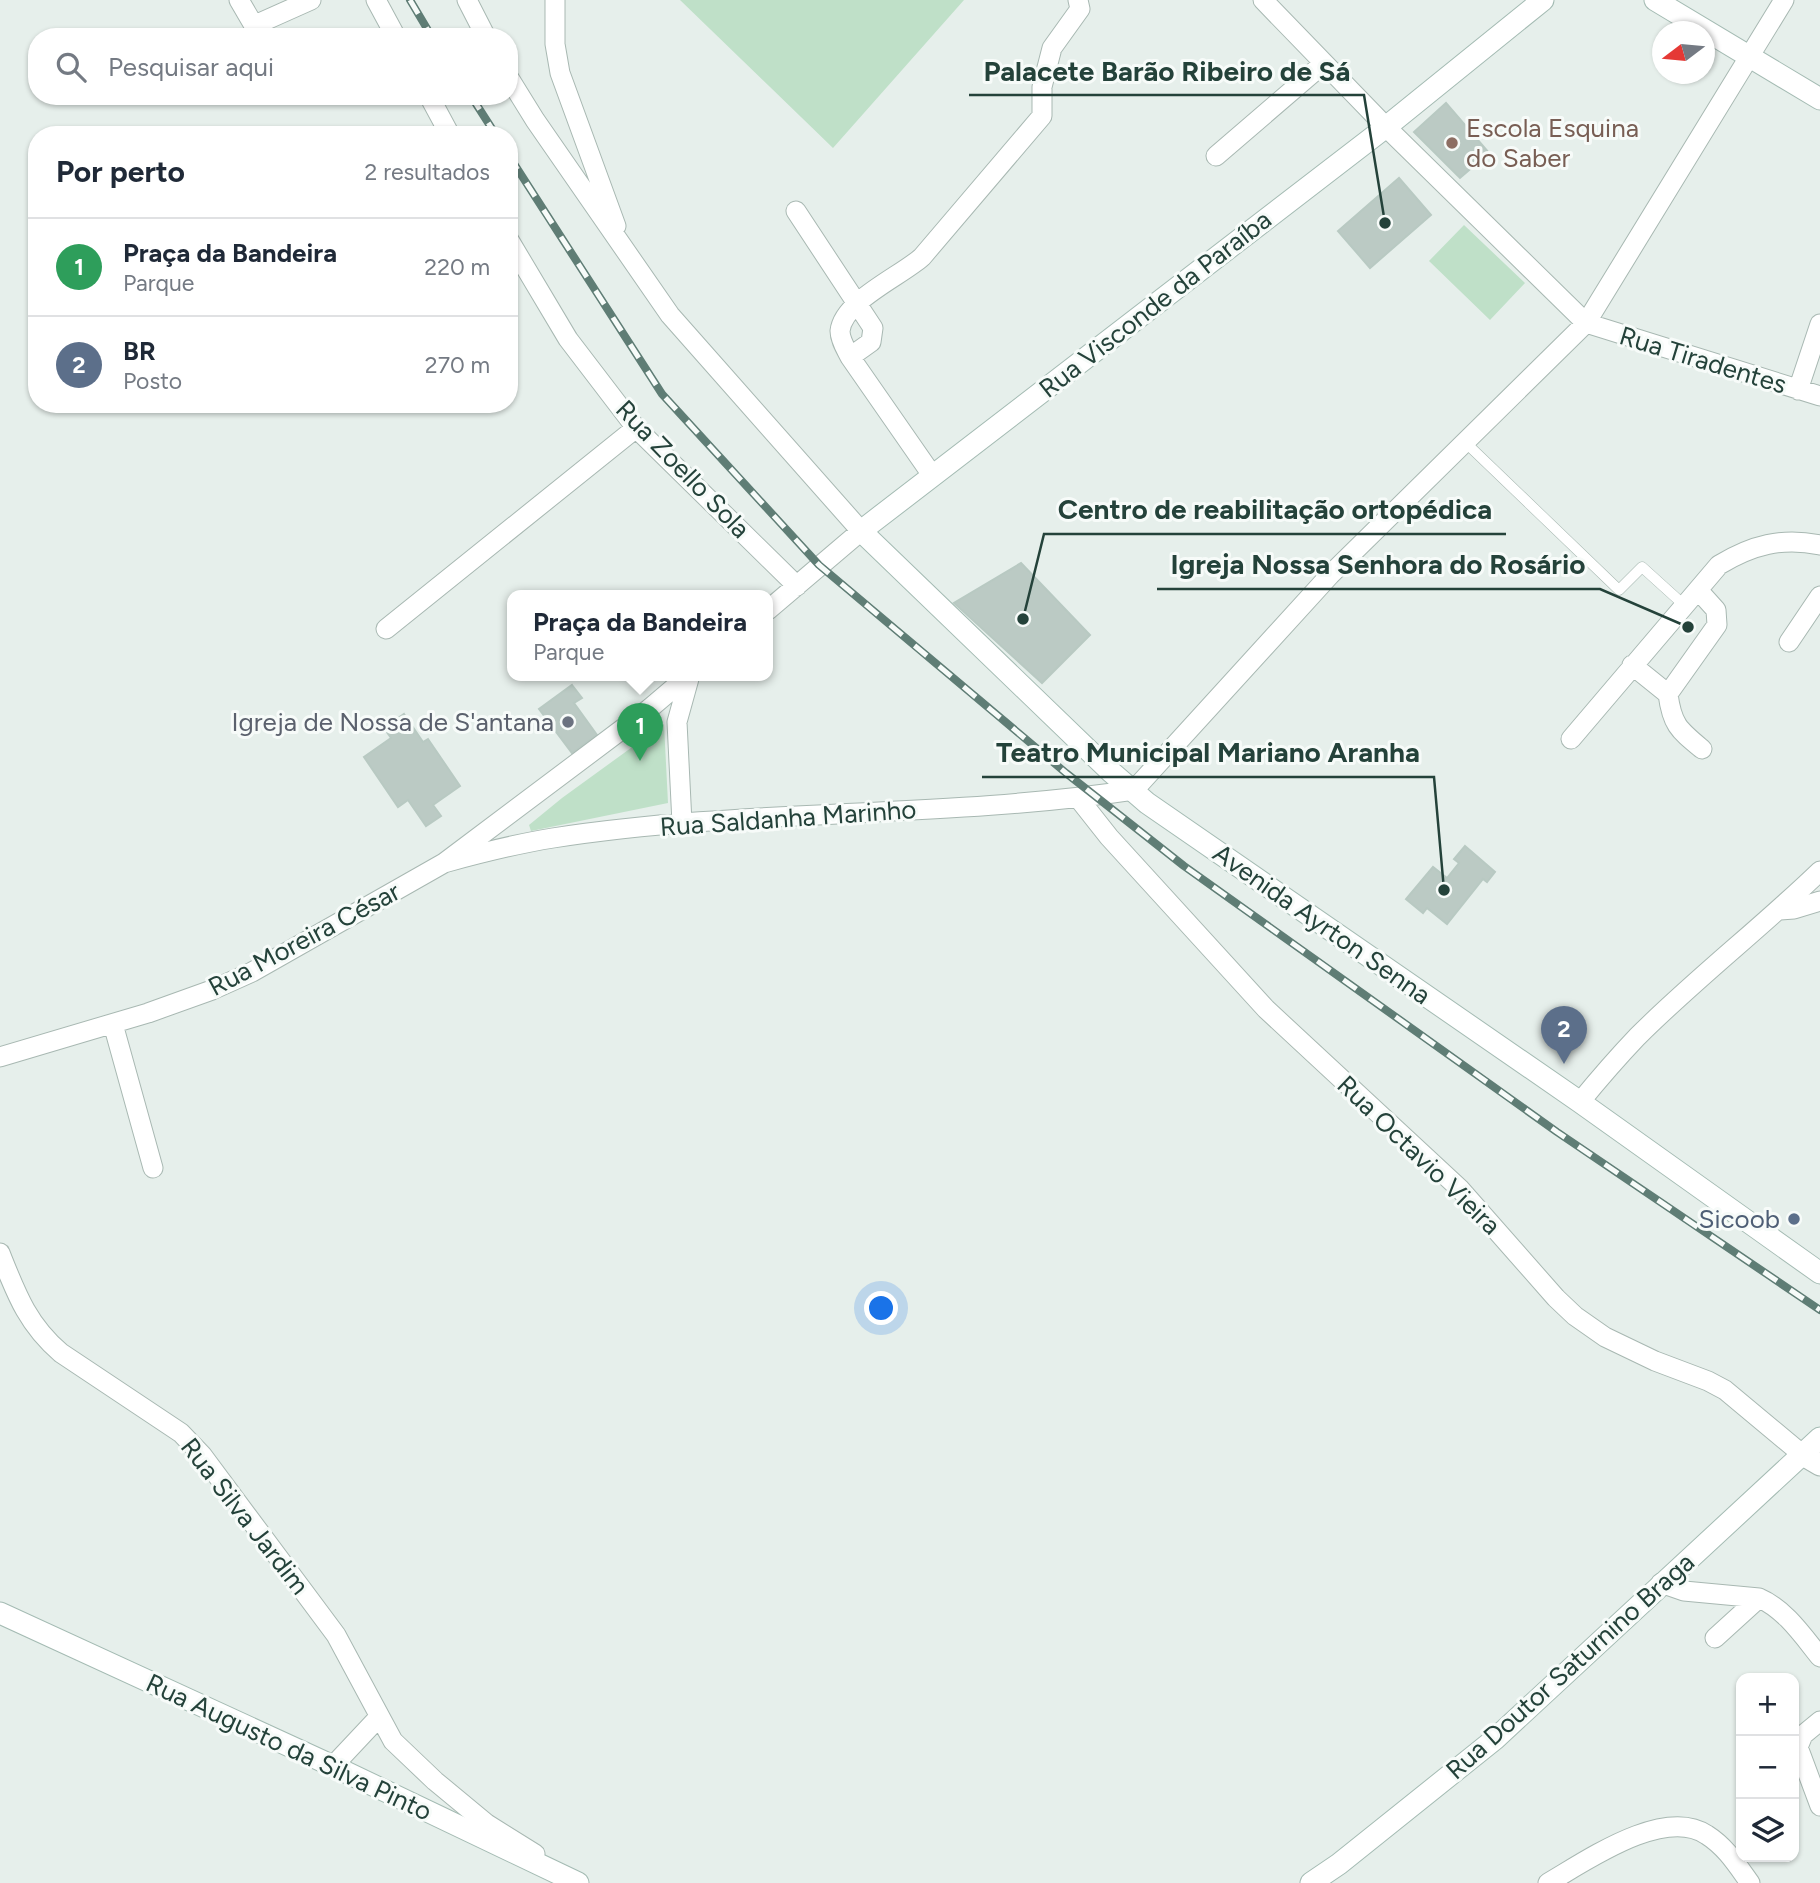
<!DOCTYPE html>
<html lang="pt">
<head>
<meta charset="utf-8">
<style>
  :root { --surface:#fff; --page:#f6f6f7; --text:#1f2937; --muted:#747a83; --line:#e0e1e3; --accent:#7f5249 }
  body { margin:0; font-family:Figtree,sans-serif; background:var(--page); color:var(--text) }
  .controls { position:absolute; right:21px; bottom:21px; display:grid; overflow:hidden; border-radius:14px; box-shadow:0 2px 5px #0004 }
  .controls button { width:63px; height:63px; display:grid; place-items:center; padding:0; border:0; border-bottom:2px solid var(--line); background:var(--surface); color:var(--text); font:35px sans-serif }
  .compass { position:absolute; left:1652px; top:21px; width:63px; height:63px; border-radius:50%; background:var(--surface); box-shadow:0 2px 5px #0004; rotate:254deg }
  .you { position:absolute; left:882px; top:1309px; width:24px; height:24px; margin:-18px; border:5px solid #fff; border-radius:50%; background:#1a73e8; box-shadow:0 0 0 10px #1a73e833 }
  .badge { display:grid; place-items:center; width:46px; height:46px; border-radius:50%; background:var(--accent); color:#fff; font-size:23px; font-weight:700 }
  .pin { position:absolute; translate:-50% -58px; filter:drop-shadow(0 2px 4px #0008) }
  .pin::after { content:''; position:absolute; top:37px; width:24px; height:21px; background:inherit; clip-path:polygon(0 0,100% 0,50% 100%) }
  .popup { position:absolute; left:507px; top:590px; width:266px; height:91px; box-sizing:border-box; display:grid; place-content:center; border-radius:14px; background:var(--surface); filter:drop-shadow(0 2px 5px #0005); font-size:23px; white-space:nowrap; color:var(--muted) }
  .popup b { font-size:26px; color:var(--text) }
  .popup::after { content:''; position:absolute; left:50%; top:100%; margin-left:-14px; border:14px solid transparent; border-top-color:var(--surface) }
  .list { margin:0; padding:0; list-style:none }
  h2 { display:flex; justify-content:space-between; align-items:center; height:91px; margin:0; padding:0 28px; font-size:30px }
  h2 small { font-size:23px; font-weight:400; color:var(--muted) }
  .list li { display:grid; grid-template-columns:46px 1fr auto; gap:21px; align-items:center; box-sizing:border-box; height:98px; padding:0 28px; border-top:2px solid var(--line) }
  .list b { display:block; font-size:26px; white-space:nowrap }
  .list p { margin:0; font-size:23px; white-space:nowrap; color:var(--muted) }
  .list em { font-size:23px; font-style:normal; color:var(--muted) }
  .icon { flex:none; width:38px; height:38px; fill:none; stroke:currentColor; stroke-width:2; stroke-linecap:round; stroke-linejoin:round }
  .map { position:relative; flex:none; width:1820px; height:1883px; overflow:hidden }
  .search { position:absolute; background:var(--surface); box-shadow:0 2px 5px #0004; left:28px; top:28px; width:490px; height:77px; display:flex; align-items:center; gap:18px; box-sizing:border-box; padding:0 24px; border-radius:28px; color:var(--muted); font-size:26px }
  .panel { position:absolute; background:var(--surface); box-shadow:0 2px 5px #0004; left:28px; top:126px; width:490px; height:287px; border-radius:28px }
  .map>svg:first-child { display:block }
</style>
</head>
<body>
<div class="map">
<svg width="1820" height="1883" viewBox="0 0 1820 1883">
  <rect width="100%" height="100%" fill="#e6efeb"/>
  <path fill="#bfe0c8" d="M680,0h284l-131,148z
    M1464,225l61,58 -35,37 -61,-59z
    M664,724l4,79 -137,28 -2,-6 33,-27z"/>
  <path fill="#bbcac4" stroke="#b8c9c2" stroke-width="2" d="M1446,103l43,50 -29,25 -46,-46z
    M1399,178l32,37 -61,53 -32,-37z
    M1021,563l69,72 -48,48 -88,-80z
    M572,685l10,13 -8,5 23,32 -25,18 -33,-44z
    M404,714l19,28 5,-3 32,47 -27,19 8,11 -15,10 -18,-26 -10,7 -34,-50 27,-19 -7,-10z
    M1465,846l30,26 -8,10 -4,-3 -36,45 -20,-16 -4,5 -17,-14 27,-32 14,11 12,-15 -5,-4z"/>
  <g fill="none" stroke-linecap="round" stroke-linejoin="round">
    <g stroke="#a8b8b2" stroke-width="11">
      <path id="service" d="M1466,443l153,147 23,-23 42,38"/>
    </g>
    <g stroke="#a8b8b2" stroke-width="21">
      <path id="minor" d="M239,0l21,36
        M376,0l20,37
        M467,0l19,37
        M555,0v44l5,29 56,153
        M1263,0l123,127 200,196 234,73
        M255,25l56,-25
        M509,78l26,42 135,195 191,216 -93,79
        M429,96l21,39
        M1216,156l107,-92
        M796,211l77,117 -2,14 -21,15
        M509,240l59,99 68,89 161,158
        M1798,390l22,-66
        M932,475l-82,-118c-4,-8 -10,-17 -10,-26 3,-30 61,-55 82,-74l120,-141v-29l10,-39 28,-39 -2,-9
        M386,629l250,-201
        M1789,642l31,-46
        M1632,665l36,29c4,31 11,36 34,55
        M1668,694l49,-69 -1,-15 -18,-20
        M1571,739l148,-174c33,-20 63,-28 101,-20
        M1079,799l30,38 157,172 194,180 96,109 19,18 30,21 50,24 53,20 17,9 78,65
        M682,823l-5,-101 13,-47
        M444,863c36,-10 72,-19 109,-25 192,-30 388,-19 581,-48l196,-215 256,-252 198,-323
        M1780,910l14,-1 26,-8
        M113,1024l40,144
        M0,1057l148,-44 64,-23 40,-18 192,-109 205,-154 40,-34
        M1580,1102c18,-22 37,-44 57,-65 58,-58 124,-109 183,-166
        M0,1253c16,40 27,71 61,100l120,80 21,22 134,180 57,106 42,40 52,43 48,30
        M1661,1583l23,8 75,7c26,11 44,38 61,59
        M1715,1638l44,-40
        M1820,1721l-17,14 -5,12 22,59
        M333,1766l46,-49
        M1548,1883c38,-22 116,-77 159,-48 19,12 30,30 43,48"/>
    </g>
    <g stroke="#a8b8b2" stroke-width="23">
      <path id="tertiary" d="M1803,1455l17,10"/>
    </g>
    <g stroke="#a4bbb3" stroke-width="23">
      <path id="secondary" d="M1543,0l-157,127 -525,404 249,240 37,32 433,299 240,171
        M1655,0l165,99
        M0,1613l333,153 245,117
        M1311,1883l28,-19 156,-125 325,-301"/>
    </g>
    <use href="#service" stroke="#fff" stroke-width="10"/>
    <use href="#minor" stroke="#fff" stroke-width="19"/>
    <use href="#tertiary" stroke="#fff" stroke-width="21"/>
    <use href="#secondary" stroke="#fff" stroke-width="21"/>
    <g stroke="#5f7d75" stroke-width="8">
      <path id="rail" d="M410,0l22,37
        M471,96l25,39
        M509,156l153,238 157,171 247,208 118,93 373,266 263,178"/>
    </g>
    <use href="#rail" stroke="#f7fbf9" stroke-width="5" stroke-dasharray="16" stroke-linecap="butt"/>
  </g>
  <circle fill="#8d6e63" stroke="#f7fbf9" stroke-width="2.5" cx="1452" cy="143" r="7"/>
  <circle fill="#6b7280" stroke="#f7fbf9" stroke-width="2.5" cx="568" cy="722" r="7"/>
  <circle fill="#5c6f8a" stroke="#f7fbf9" stroke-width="2.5" cx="1794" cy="1219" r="7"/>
  <g text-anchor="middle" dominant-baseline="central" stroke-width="6" stroke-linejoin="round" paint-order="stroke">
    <g font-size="26" fill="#785e54" stroke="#f7fbf9" text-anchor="start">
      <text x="1466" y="128">Escola Esquina<tspan x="1466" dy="30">do Saber</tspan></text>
    </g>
    <g font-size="26" fill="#24423a" stroke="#f7fbf9">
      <text transform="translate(1155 304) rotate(-38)">Rua Visconde da Paraíba</text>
      <text transform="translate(1703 360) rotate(17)">Rua Tiradentes</text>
      <text transform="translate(683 469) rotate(46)">Rua Zoello Sola</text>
      <text transform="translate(788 818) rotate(-4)">Rua Saldanha Marinho</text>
      <text transform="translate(1322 924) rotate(35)">Avenida Ayrton Senna</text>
      <text transform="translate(304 939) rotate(-28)">Rua Moreira César</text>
      <text transform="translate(1419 1155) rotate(44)">Rua Octavio Vieira</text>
      <text transform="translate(245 1516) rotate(52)">Rua Silva Jardim</text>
      <text transform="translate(1570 1666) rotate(-42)">Rua Doutor Saturnino Braga</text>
      <text transform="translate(289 1747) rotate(25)">Rua Augusto da Silva Pinto</text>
    </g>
    <g font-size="26" fill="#5b616d" stroke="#f7fbf9" text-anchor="end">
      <text x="554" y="722">Igreja de Nossa de S'antana</text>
    </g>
    <g font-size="26" fill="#4e5e75" stroke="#f7fbf9" text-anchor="end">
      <text x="1780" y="1219">Sicoob</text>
    </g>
  </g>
  <path fill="none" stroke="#24423a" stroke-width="2.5" d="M1385 223L1364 95H969M1023 619L1044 534H1506M1688 627L1600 589H1157M1444 890L1434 777H982"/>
  <g fill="#24423a" stroke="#f7fbf9" stroke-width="2.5">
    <circle cx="1385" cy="223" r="7"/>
    <circle cx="1023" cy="619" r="7"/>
    <circle cx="1688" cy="627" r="7"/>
    <circle cx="1444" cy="890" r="7"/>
  </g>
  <g font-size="28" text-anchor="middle" font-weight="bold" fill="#24423a" stroke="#f7fbf9" stroke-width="6" stroke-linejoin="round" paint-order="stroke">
    <text x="1167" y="81">Palacete Barão Ribeiro de Sá</text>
    <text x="1275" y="519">Centro de reabilitação ortopédica</text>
    <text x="1378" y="574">Igreja Nossa Senhora do Rosário</text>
    <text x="1208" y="762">Teatro Municipal Mariano Aranha</text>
  </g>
</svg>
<div class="controls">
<button>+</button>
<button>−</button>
<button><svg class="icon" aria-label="layers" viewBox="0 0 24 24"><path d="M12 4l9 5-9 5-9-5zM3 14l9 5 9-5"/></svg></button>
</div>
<svg class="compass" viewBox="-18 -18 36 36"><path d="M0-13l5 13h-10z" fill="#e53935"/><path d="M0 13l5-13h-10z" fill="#747a83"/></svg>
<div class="you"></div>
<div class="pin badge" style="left:640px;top:761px;background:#2e9e5b">1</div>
<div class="popup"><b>Praça da Bandeira</b>Parque</div>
<div class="pin badge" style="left:1564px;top:1064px;background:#5c6f8a">2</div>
<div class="search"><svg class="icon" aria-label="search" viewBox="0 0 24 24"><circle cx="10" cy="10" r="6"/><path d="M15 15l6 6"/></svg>Pesquisar aqui</div>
<section class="panel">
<h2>Por perto<small>2 resultados</small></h2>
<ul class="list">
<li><span class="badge" style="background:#2e9e5b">1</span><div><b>Praça da Bandeira</b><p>Parque</p></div><em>220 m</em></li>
<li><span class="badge" style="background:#5c6f8a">2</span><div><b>BR</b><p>Posto</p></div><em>270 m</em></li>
</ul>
</section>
</div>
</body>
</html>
